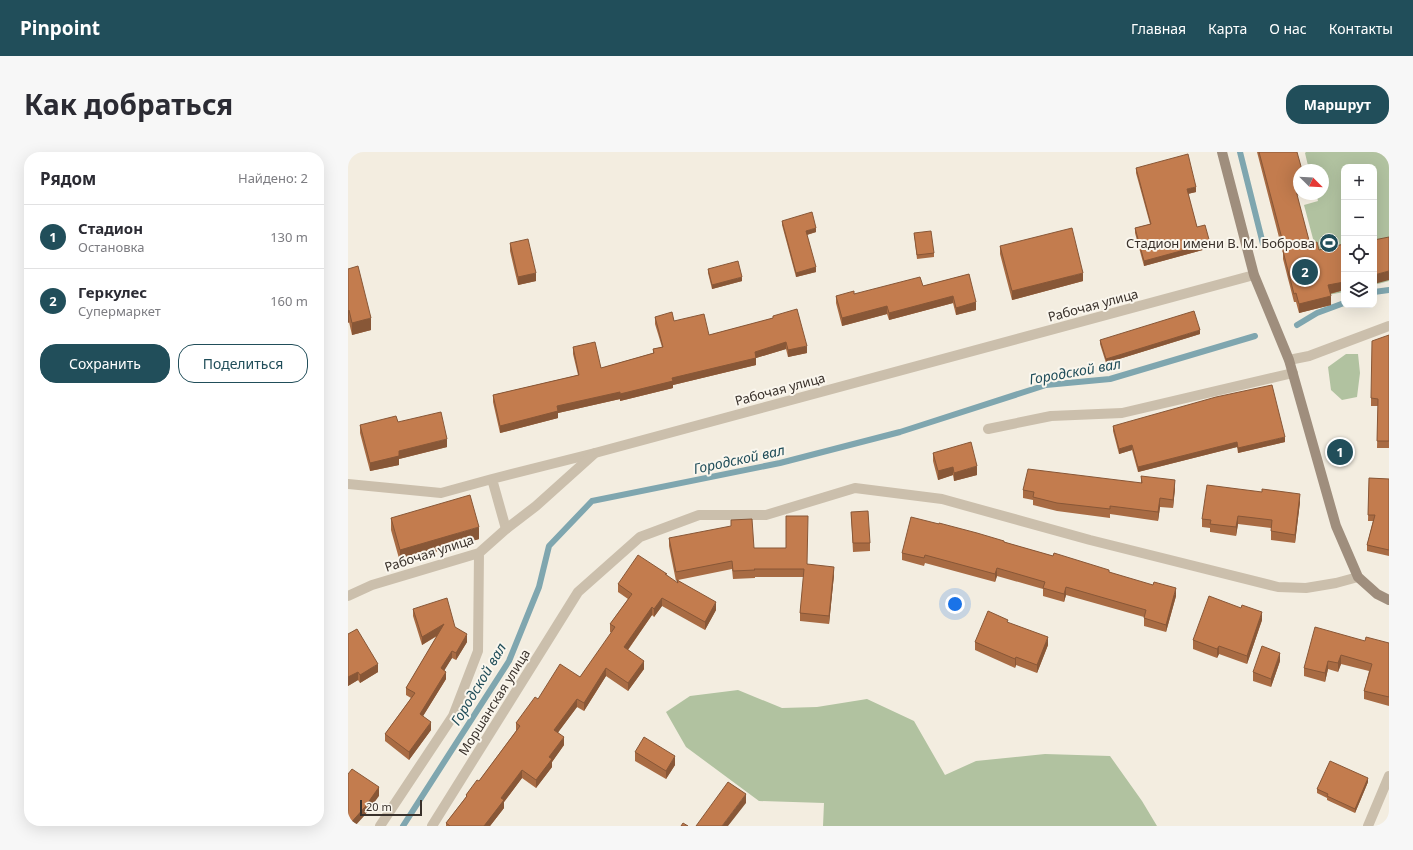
<!DOCTYPE html>
<html lang="ru">
<head>
<meta charset="utf-8">
<style>
  :root { --surface:#fff; --page:#f7f7f7; --text:#2b2b33; --muted:#7c7c81; --line:#e1e1e2; --accent:#214e5a }
  body { margin:0; font-family:"Noto Sans",sans-serif; background:var(--page); color:var(--text) }
  .controls { position:absolute; right:12px; top:12px; display:grid; overflow:hidden; border-radius:8px; box-shadow:0 4px 16px #0002 }
  .controls button { width:36px; height:36px; display:grid; place-items:center; padding:0; border:0; border-bottom:1px solid var(--line); background:var(--surface); color:var(--text); font:20px sans-serif }
  .compass { position:absolute; left:945px; top:12px; width:36px; height:36px; border-radius:50%; background:var(--surface); box-shadow:0 4px 16px #0002; rotate:114deg }
  .scale { position:absolute; left:12px; bottom:10px; width:62px; box-sizing:border-box; padding-left:4px; border:2px solid #39312b; border-top:0; font-size:11px; line-height:14px; white-space:nowrap; color:#39312b; -webkit-text-stroke:3px #faf6ed; paint-order:stroke }
  .you { position:absolute; left:607px; top:452px; width:14px; height:14px; margin:-10px; border:3px solid #fff; border-radius:50%; background:#1a73e8; box-shadow:0 0 0 6px #1a73e833 }
  .badge { display:grid; place-items:center; width:26px; height:26px; border-radius:50%; background:var(--accent); color:#fff; font-size:13px; font-weight:700 }
  .pin { position:absolute; translate:-50% -50%; border:2px solid #fff; box-shadow:0 1px 4px #0006 }
  .list { margin:0; padding:0; list-style:none }
  h2 { display:flex; justify-content:space-between; align-items:center; height:52px; margin:0; padding:0 16px; font-size:17px }
  h2 small { font-size:13px; font-weight:400; color:var(--muted) }
  .list li { display:grid; grid-template-columns:26px 1fr auto; gap:12px; align-items:center; box-sizing:border-box; height:64px; padding:0 16px; border-top:1px solid var(--line) }
  .list b { display:block; font-size:15px; white-space:nowrap }
  .list p { margin:0; font-size:13px; white-space:nowrap; color:var(--muted) }
  .list em { font-size:13px; font-style:normal; color:var(--muted) }
  .actions { display:flex; gap:8px; padding:12px 16px }
  .actions a { flex:1; padding:9px 0; border:1px solid var(--accent); border-radius:16px; text-align:center; font-size:14px; color:var(--accent) }
  .actions .main { background:var(--accent); color:#fff }
  .icon { flex:none; width:22px; height:22px; fill:none; stroke:currentColor; stroke-width:2; stroke-linecap:round; stroke-linejoin:round }
  .map { position:relative; flex:none; width:1041px; height:674px; overflow:hidden; border-radius:16px }
  header { display:flex; align-items:center; gap:24px; box-sizing:border-box; height:56px; padding:0 20px; background:var(--accent); color:#fff }
  header strong { font-size:19px }
  nav { display:flex; gap:22px; margin-inline-start:auto; font-size:14px }
  .intro { display:flex; align-items:center; justify-content:space-between; box-sizing:border-box; height:96px; padding:0 24px }
  h1 { margin:0; font-size:28px }
  .button { padding:10px 18px; border-radius:16px; background:var(--accent); color:#fff; font-size:14px; font-weight:700 }
  main { display:flex; gap:24px; padding:0 24px }
  aside { flex:1; background:var(--surface); border-radius:16px; box-shadow:0 4px 16px #0002 }
  .map>svg:first-child { display:block }
</style>
</head>
<body>
<header>
<strong>Pinpoint</strong>
<nav><a>Главная</a><a>Карта</a><a>О нас</a><a>Контакты</a></nav>
</header>
<div class="intro"><h1>Как добраться</h1><a class="button">Маршрут</a></div>
<main>
<aside>
<h2>Рядом<small>Найдено: 2</small></h2>
<ul class="list">
<li><span class="badge">1</span><div><b>Стадион</b><p>Остановка</p></div><em>130 m</em></li>
<li><span class="badge">2</span><div><b>Геркулес</b><p>Супермаркет</p></div><em>160 m</em></li>
</ul>
<div class="actions"><a class="main">Сохранить</a><a>Поделиться</a></div>
</aside>
<div class="map">
<svg width="1041" height="674" viewBox="0 0 1041 674">
  <rect width="100%" height="100%" fill="#f3ede0"/>
  <path fill="#b1c2a0" d="M958,0h83v129l-15,4v-118h-30v125l-16,3 -24,-90 14,-4 -2,-7h7v-24h-14l-4,-17z
    M998,202h12l2,19 -3,24 -15,3 -11,-10 -3,-23z
    M390,538l44,18 35,-1 50,-8 47,22 31,54 31,-14 69,-7 65,2 32,45 15,25h-334l1,-23 -65,-2 -73,-54 -20,-35 24,-16z"/>
  <g fill="none" stroke-linecap="round" stroke-linejoin="round">
    <path stroke="#7fa6af" stroke-width="6" d="M892,0l23,92
      M1026,140l15,-2
      M949,173l20,-12 27,-10
      M55,674l106,-165 30,-74 10,-41 43,-45 188,-38 120,-31 146,-47 64,-6 145,-43"/>
    <path stroke="#cbbfac" stroke-width="10" d="M640,277l63,-13 71,-3 171,-40
      M144,327l103,-26
      M0,332l93,9 51,-14 14,50"/>
    <path stroke="#cbbfac" stroke-width="10" d="M941,208l20,-4 80,-30
      M0,444l24,-11 107,-32 27,-24 30,-23 59,-53 659,-178
      M32,674l73,-110 25,-65 1,-98
      M84,674l146,-234 62,-55 59,-22h67l89,-27 87,11 148,41 188,47 28,1 30,-5 22,-6
      M1020,674l21,-50"/>
    <path stroke="#9f8e7d" stroke-width="10" d="M874,0l32,123 35,85 47,166 22,51 19,17 12,6"/>
  </g>
  <path fill="#a86b43" d="M909,0h40v44l13,48 9,6 25,-6v46l-14,4 1,11 -32,8 -3,-11h-2l-11,-43v-6z
    M788,16l60,24 -8,2 9,33 13,21 -66,18 -9,-33v-5l15,-4 -14,-51z
    M434,69l34,11 -9,3 9,37 -20,5 -14,-52z
    M566,81l20,20v4l-17,2z
    M162,91l26,38 -18,4 -8,-34z
    M652,94l83,35 -71,19 -12,-46z
    M0,117l23,61 -19,5 -3,-13 -1,1z
    M360,117l34,12 -30,8 -4,-16z
    M621,122l7,36 -20,5 -3,-12 -64,17 -2,-6 -45,12 -6,-23v-7l18,-2 69,-8z
    M425,164l34,37 -19,4 -2,-8 -30,9v7l-83,20v3l-53,13v-2l-62,14v5l-58,15 -7,-31v-7l85,-20 -5,-21v-7l28,21 52,-15v-4l9,-2 -7,-23v-7l19,4 35,14 64,-17z
    M852,182l-94,29 -6,-19v-4z
    M1041,183v113h-12l1,-42h-7v-8z
    M50,270l49,25 -48,12v6l-29,6 -10,-38v-8z
    M765,274l172,16 -47,11 -1,-6 -99,25 -6,-22 -13,4 -6,-23z
    M585,301l44,22 -23,6 -1,-6 -15,5 -5,-19z
    M793,324l34,12 -2,20 -13,-1 -2,14 -48,-7v4l-53,-7 -24,-6v-5l-10,-2v-8l118,-7z
    M1021,326l20,1v77l-22,-5v-6l6,-24h-5z
    M952,350l-5,41 -24,-3v-12l-33,-4 -2,12 -26,-4v-4l-8,-1v-8z
    M503,360l19,31v8l-17,1z
    M43,366l88,21 -79,23 -9,-32z
    M321,386l85,10 53,16 27,11 -5,49 -29,-3v-8l4,-36h-49v1l-22,1 -1,-10 -54,11 38,30 -11,20 -43,-24 -8,11 -2,-2 -24,35 16,19 -16,22 -22,-15 -22,35 -7,-4 -19,25 6,13 -12,17v5l-16,21 -14,-10 -18,24v6l-14,18h-44v-3l20,-26v-2l13,-14 37,-50v-8l22,-24 42,-22 32,-44 -2,-1v-8l18,-25 -10,-7v-8l49,-8 10,7v-3l-1,1 -7,-35z
    M656,390l105,30 67,24 -10,36 -22,-6v-9l-78,-22 -2,7 -21,-6v-7l-46,-13 -2,6 -70,-19 -1,3 -22,-6v-7z
    M65,457l42,18 12,15 -11,18 -4,-2 -8,12 2,9 -23,37 8,14 -22,30 -24,-19v-7l26,-36 -5,-3v-7l31,-52 -15,9 -9,-29z
    M914,468l-15,44 -28,-10 -2,4 -24,-9v-9z
    M660,471l40,22 -11,28 -21,-8 -1,3 -40,-18v-8z
    M0,482l30,38 -18,11 -2,-3 -10,6z
    M1017,489l24,2v63l-25,-7v-8l5,-20 -28,-7 -3,8 -10,-3 -3,13 -21,-6v-8z
    M932,509l-9,26 -18,-6v-9z
    M287,600l40,13 -9,14 -31,-18z
    M1020,630l-13,31 -28,-13v-2l-10,-5v-4z"/>
  <path fill="#885737" d="M951,34v8h4l-8,2v-9z
    M848,35v5l-9,2v-5z
    M468,76v4l-10,3v-4z
    M862,91v5l-66,18v-5z
    M468,115v5l-20,5v-4z
    M1041,119v9l-15,4v-9z
    M188,121v8l-18,4v-8z
    M735,121v8l-71,19v-9z
    M394,125v4l-30,8v-4z
    M996,130v8l-16,4v-9z
    M605,144v7l-64,17v-7z
    M983,144v9l-32,8v-9z
    M628,150v8l-20,5v-7z
    M539,154v8l-45,12v-8z
    M1,158v12l-1,1v-12z
    M23,166v12l-19,5v-12z
    M852,178v4l-94,29v-4z
    M438,190v7l-30,9v7l-83,20v3l-53,13v-7z
    M459,194v7l-19,4v-7z
    M272,240v7l-62,14v5l-58,15v-7l57,-20z
    M937,285v5l-47,11v-5z
    M99,287v8l-48,12v6l-29,6v-8l29,-12z
    M889,290v5l-99,25v-5z
    M784,293v5l-13,4v-5z
    M629,314v9l-23,6v-8z
    M605,315v8l-15,5v-9z
    M827,328v8l-2,20v-8z
    M952,342v8l-5,41v-8z
    M812,346v9l-2,14v-9z
    M890,364v8l-2,12v-9z
    M131,375v12l-79,23v-12z
    M486,415v8l-5,49v-8z
    M649,416v8l-2,6v-8z
    M718,435v8l-2,7v-8z
    M828,436v8l-10,36v-7z
    M314,446v8l-8,11v-8z
    M368,450v8l-11,20v-8z
    M304,455v8l-28,40v-8z
    M914,460v8l-15,44v-8z
    M96,472v7l-22,14v-8z
    M119,482v8l-11,18v-7z
    M700,485v8l-11,28v-8z
    M871,494v8l-2,4v-9z
    M104,499v7l-11,18v-8z
    M932,501v8l-9,26v-8z
    M993,503v9l-3,8v-9z
    M668,505v8l-1,3v-9z
    M296,509v8l-16,22v-8z
    M980,509v8l-3,13v-9z
    M30,512v8l-18,11v-8z
    M258,516v8l-22,35v-8z
    M10,520v8l-10,6v-9z
    M98,520v7l-26,42v-7z
    M229,547v8l-23,31v-8z
    M83,570v8l-22,30v-8z
    M216,585v8l-12,17v5l-16,21v-8l13,-23z
    M327,604v9l-9,14v-8z
    M174,618v8l-18,24v6l-14,18h-6l17,-28z
    M1020,626v4l-13,31v-4z
    M31,635v9l-14,19 -10,11h-7z
    M398,642v9l-18,23h-6z"/>
  <path fill="#c37c4e" stroke="#885737" d="M911,0h38l5,18h-3v16l-4,1 15,57 7,-2 2,8 25,-6v38l-16,3 3,11 -32,8 -3,-11 -2,1 -11,-43 2,-1z
    M840,2l8,33 -9,2 10,38 8,-2 5,18 -66,18 -9,-33 16,-4 -15,-56z
    M464,60l4,16 -10,3 10,36 -20,6 -14,-52z
    M724,76l11,45 -71,18 -12,-45z
    M583,79l3,22 -17,2 -3,-22z
    M1041,85v34l-15,4v-35z
    M180,87l8,34 -18,4 -8,-34z
    M390,109l4,16 -30,8 -4,-16z
    M10,114l13,52 -19,5 -3,-13 -1,1v-42z
    M621,122l7,28 -20,6 -3,-12 -64,17 -2,-7 -45,12 -6,-22 18,-5v3l66,-17 3,9z
    M449,157l10,37 -19,4 -2,-8 -31,10 1,6 -84,20 1,3 -53,13v-2l-63,14 1,5 -58,15 -7,-31 86,-20 -6,-28 22,-5 6,26 53,-15 -1,-4 10,-2 -8,-30 17,-5 2,9 30,-7 5,21 64,-17v-2z
    M846,159l6,19 -94,29 -6,-19z
    M1041,183v106h-12l1,-42 -7,-1 1,-57z
    M924,233l13,52 -47,11 -1,-6 -99,25 -6,-22 -13,4 -6,-23 103,-29z
    M93,260l6,27 -48,12v5l-29,7 -10,-38 36,-9 2,6z
    M623,290l6,24 -23,7 -1,-6 -15,4 -5,-18z
    M680,317l114,14 -1,-7 34,4 -2,20 -13,-2 -2,14 -48,-6v3l-53,-6 -24,-6 1,-5 -11,-2z
    M1021,326l20,1v71l-22,-5 8,-30h-7z
    M859,333l55,7v-3l38,5 -5,41 -24,-4 1,-11 -34,-4 -2,11 -26,-3 1,-4 -9,-1z
    M122,343l9,32 -79,23 -9,-32z
    M520,359l2,32h-17l-2,-31z
    M438,364h22l-1,48 27,3 -5,49 -29,-3 4,-44h-50l1,1 -22,1 -1,-10 -56,11 -7,-34 62,-12v-6l21,-1 2,29h32z
    M563,365l28,7v-1l38,10 27,8v1l49,14 1,-3 55,17v2l44,13 1,-3 22,6 -10,37 -22,-7 2,-8 -80,-23 -2,7 -21,-6 2,-6 -48,-14 -2,6 -70,-19 -1,3 -22,-5z
    M290,403l29,19h-2l13,9 -1,-3 39,22 -11,20 -43,-24 -8,11 -2,-2 -28,40 20,14 -16,22 -22,-15 -22,35 -7,-4 -23,31 10,7 -15,20 3,2 -16,21 -14,-10 -21,28 3,2 -20,26h-34l-4,-3 21,-27 -1,-1 11,-15 2,1 41,-55 -4,-3 19,-26 3,2 22,-35 20,13 35,-50 -5,-3 22,-30 -14,-10z
    M861,444l32,12 1,-3 20,7 -15,44 -28,-10 -2,3 -24,-9z
    M99,446l8,29 12,7 -11,19 -4,-2 -11,17 5,4 -26,42 11,8 -22,30 -24,-18 30,-41 -9,-5 38,-64 -22,13 -9,-28z
    M640,459l20,9 -1,2 41,15 -11,28 -21,-8 -1,2 -40,-17z
    M967,475l50,14 1,-4 23,6v54l-25,-6 8,-27 -31,-9 -3,8 -10,-2 -3,12 -21,-5z
    M9,477l21,35 -18,11 -2,-3 -10,5v-43z
    M914,494l18,7 -9,26 -18,-7z
    M296,585l31,19 -9,15 -31,-19z
    M982,609l38,17 -13,31 -28,-13 1,-2 -11,-5z
    M4,617l27,18 -14,20 -17,19v-52z
    M380,630l18,12 -24,32h-26z
    M335,671l5,3h-7z"/>
  <defs>
    <g id="stadium-disc" transform="scale(1)"><circle r="9.5" fill="#214e5a" stroke="#faf6ed"/><path d="M0-5a6.5 5 0 1 0 0 10a6.5 5 0 1 0 0-10ZM-3.5-1.8h7v3.6h-7Z" fill="#fff"/></g>
  </defs>
  <g fill-rule="evenodd">
    <use href="#stadium-disc" x="981" y="91"/>
  </g>
  <g text-anchor="middle" dominant-baseline="central" stroke-width="4" stroke-linejoin="round" paint-order="stroke">
    <g font-size="13" fill="#39312b" stroke="#faf6ed" text-anchor="end">
      <text x="967" y="91">Стадион имени В. М. Боброва</text>
    </g>
    <g font-size="13" fill="#39312b" stroke="#faf6ed">
      <text transform="translate(745 153) rotate(-15)">Рабочая улица</text>
      <text transform="translate(432 237) rotate(-15)">Рабочая улица</text>
      <text transform="translate(81 401) rotate(-18)">Рабочая улица</text>
      <text transform="translate(146 550) rotate(-58)">Моршанская улица</text>
    </g>
    <g font-size="14" font-style="italic" fill="#214e5a" stroke="#faf6ed">
      <text transform="translate(727 219) rotate(-10)">Городской вал</text>
      <text transform="translate(391 307) rotate(-12)">Городской вал</text>
      <text transform="translate(130 532) rotate(-59)">Городской вал</text>
    </g>
  </g>
</svg>
<div class="controls">
<button>+</button>
<button>−</button>
<button><svg class="icon" aria-label="locate" viewBox="0 0 24 24"><circle cx="12" cy="12" r="6"/><path d="M12 2v4M12 18v4M2 12h4M18 12h4"/></svg></button>
<button><svg class="icon" aria-label="layers" viewBox="0 0 24 24"><path d="M12 4l9 5-9 5-9-5zM3 14l9 5 9-5"/></svg></button>
</div>
<svg class="compass" viewBox="-18 -18 36 36"><path d="M0-13l5 13h-10z" fill="#e53935"/><path d="M0 13l5-13h-10z" fill="#7c7c81"/></svg>
<div class="scale">20 m</div>
<div class="you"></div>
<div class="pin badge" style="left:992px;top:300px">1</div>
<div class="pin badge" style="left:957px;top:120px">2</div>
</div>
</main>
</body>
</html>
